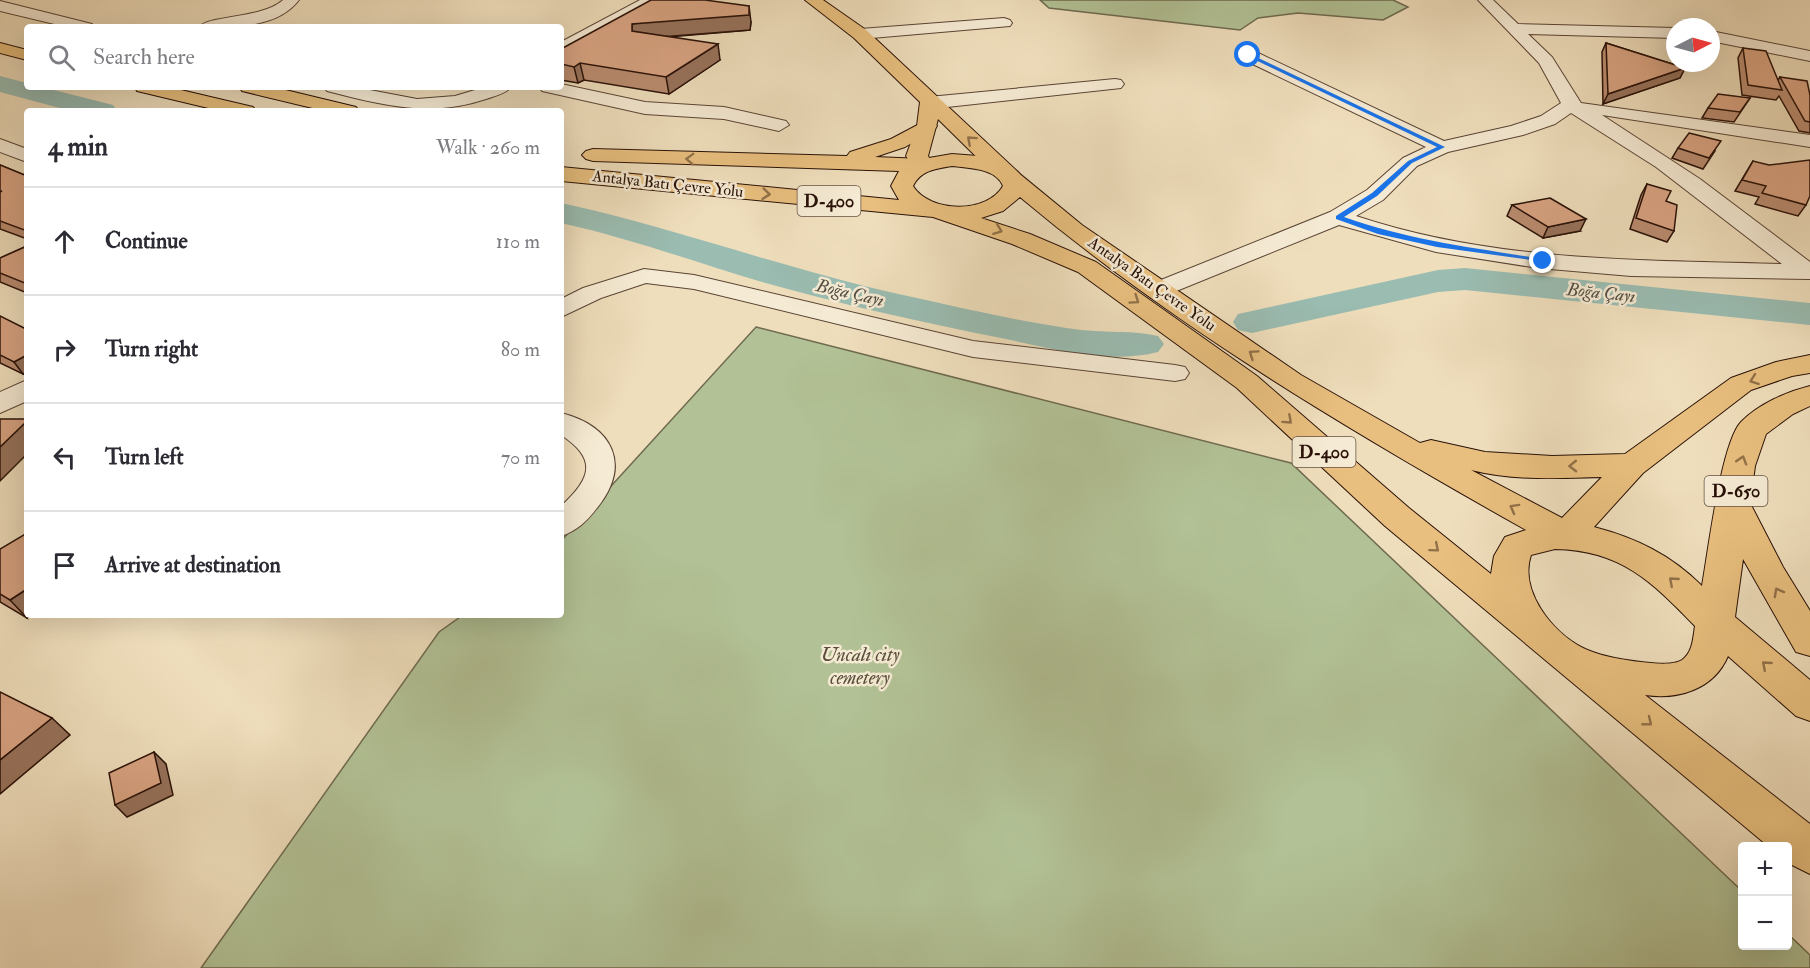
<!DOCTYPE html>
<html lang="en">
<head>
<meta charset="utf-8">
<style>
  :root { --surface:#fff; --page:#f2f2f3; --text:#2b2b33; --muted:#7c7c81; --line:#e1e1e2 }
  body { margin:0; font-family:"IM FELL Double Pica",serif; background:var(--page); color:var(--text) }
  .controls { position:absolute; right:18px; bottom:18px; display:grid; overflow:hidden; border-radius:6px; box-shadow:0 6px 24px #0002 }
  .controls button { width:54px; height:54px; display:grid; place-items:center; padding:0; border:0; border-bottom:2px solid var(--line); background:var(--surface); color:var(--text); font:30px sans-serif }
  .compass { position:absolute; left:1666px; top:18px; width:54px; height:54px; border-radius:50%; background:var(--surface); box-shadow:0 6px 24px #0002; rotate:84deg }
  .stop { position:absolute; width:18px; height:18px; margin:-14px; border:4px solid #1a73e8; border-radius:50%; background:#fff }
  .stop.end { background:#1a73e8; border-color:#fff; box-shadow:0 2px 6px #0008 }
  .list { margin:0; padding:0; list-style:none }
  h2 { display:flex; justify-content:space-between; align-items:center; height:78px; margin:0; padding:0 24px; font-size:26px }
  h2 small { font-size:20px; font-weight:400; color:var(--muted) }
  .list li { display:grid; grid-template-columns:39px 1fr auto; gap:18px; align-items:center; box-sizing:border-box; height:108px; padding:0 24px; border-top:2px solid var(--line) }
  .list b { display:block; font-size:22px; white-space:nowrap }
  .list em { font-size:20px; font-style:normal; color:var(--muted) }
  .icon { flex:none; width:33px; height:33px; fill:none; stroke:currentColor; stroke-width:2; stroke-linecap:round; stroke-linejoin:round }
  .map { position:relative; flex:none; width:1810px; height:968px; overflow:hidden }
  .search { position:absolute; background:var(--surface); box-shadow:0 6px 24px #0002; left:24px; top:24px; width:540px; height:66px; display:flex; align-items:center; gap:15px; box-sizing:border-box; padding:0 21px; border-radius:6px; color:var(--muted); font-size:22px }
  .panel { position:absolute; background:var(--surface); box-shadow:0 6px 24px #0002; left:24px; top:108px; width:540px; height:510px; border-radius:6px }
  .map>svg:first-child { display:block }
</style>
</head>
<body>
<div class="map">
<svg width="1810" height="968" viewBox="0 0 1810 968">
  <rect width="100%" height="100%" fill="#efdebc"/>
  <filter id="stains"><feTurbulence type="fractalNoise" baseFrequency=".00333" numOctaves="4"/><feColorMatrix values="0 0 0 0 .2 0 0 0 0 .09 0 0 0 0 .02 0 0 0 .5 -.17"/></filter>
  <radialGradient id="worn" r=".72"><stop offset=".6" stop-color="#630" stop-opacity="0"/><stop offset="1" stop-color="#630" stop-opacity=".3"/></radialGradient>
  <path fill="#b2c296" stroke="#6e6a4f" stroke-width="1.5" d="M1040,0h353l15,7 -25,13 -85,-7 -40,5 -18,12 -191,-22z
    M756,327l535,136 451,428v55h46v-12l22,21v13h-1609l238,-336 24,-17h98v-74z"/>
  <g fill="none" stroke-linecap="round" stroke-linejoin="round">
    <path fill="#9abcb1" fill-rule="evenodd" d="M0,76l27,7v4h15l71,18 4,6h-46l-71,-19z
      M561,203c116,25 226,67 342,92 59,13 118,27 178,35 26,3 52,0 77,6l6,8 -6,8c-51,13 -107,-4 -157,-14 -81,-16 -161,-34 -239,-56 -67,-20 -133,-44 -201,-59z
      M1465,268l345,35v22l-345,-35 -27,2 -186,41 -14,-3 -5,-8 5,-8 14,-3 186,-41z"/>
    <g stroke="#5a4435" stroke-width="2">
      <path id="minor" d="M283,0h16c-22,29 -67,27 -100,27 10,-12 63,-8 84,-27z
        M640,0h18l-97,54v-12z
        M1478,0h15l25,24 157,4v10l-147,-4 24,23 29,46 229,32v12l-208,-32 98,64 110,83v17l-179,-3 -93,-8 -102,-16 -97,-27 -170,69 -9,2 -9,-2 -3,-5 3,-5 179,-72 37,-22 36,-32 23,-11 -184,-88 -2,-4 2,-4h12l190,90 67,-15 30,-10 20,-13 -22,-40zM1571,113l85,54 126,97c-144,-4 -288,-2 -426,-48l27,-16 34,-34 31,-14 75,-17 32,-11z
        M0,1l92,23 2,3h-27l-67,-16z
        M1004,18l6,2 2,3 -2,3 -150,13 -8,-5 8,-5z
        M1711,31l99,20v10l-99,-20z
        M1115,79l6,1 3,4 -3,4 -192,21 -9,-6 9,-6z
        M561,84l84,18 79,5 62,14 3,4 -10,6 -55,-12 -79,-5 -103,-23 -3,-4h22z
        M324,87h30l63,12 38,-3 30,-9h26c-5,7 -17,9 -25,12 -55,19 -105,6 -159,-8z
        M0,139l27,10v13l-27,-10z
        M644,269l50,6 279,66 202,24 10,2 4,6 -4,6 -10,2 -202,-24 -279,-68 -48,-6 -45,15 -40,19v-18l22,-11z
        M27,380v21l-27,12v-21z
        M561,413c52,13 71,52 36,95 -10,13 -20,23 -36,28v-30c30,-27 37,-47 0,-71z"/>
    </g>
    <g stroke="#291108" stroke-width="2">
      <path id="major" d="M805,0h18l43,30 153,143 3,5 -3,5h-16l-65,-64 -10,37 6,9 -3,5h-16l-9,-14 11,-30 3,-24 -66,-64z"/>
    </g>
    <g stroke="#291108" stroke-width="2">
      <path id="highway" d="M0,43l27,7v10l-27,-7z
        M135,87h33l85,20 3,4h-35l-84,-20z
        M240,87h33l83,20 3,4h-34l-83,-20z
        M927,120l7,2 3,4 -3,4 -29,17 -30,10 48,2 29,-5 26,2 32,10 72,59 219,150 119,68 11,-3 54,12 67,4 73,-2 106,-76 45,-16 34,-7v18l-18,3 -41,14 -108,83 -49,54c42,11 77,28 108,59 6,-33 19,-143 39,-164 18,-18 45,-30 69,-36v20l-17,8 -27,20 -11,32 -5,37 33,64 27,44v45l-14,-4 -53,-93 -8,58 75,63v41l-14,-5 -68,-60c-14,33 -49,44 -83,39l165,129v50l-22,-11v-17h-20l-383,-320 -148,-138 -159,-116 -66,-28 -79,-27 -372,-36v-14l338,33 -8,-14 8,-15 -306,-10 -7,-2 -4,-4 4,-4 7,-2 254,7 3,-4 41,-13zM952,166c16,2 44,2 51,20 -16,28 -73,27 -90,0 8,-16 22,-17 39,-20zM1020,197c155,130 330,234 506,333l-21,7 -11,19 -3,18 -82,-66 -152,-132 -161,-114 -66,-28 -49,-16 22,-7zM1471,470c42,11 88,8 131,7l-40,41zM1555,549c66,1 97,33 140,77 -2,12 -2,26 -13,34 -10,6 -30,3 -41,2 -18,-2 -42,-6 -58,-14 -31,-16 -64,-57 -52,-93z"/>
    </g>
    <use href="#minor" fill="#f5ead3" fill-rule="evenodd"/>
    <use href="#major" fill="#e8bf7e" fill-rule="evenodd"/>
    <use href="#highway" fill="#e8bf7e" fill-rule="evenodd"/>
  </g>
  <path fill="#ba8c70" stroke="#291108" stroke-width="1.5" d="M751,22l-1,8 -82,7 52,23 -51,34 -85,-14 -6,3 -17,-3v-31z
    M1606,43l79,25 -5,10 -77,26 -1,-52z
    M1743,48l35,32 2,-3 30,18v38l-11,-2 -20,-35 -3,4 -34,-5 -4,-37z
    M1750,98l-16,24 -32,-4 6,-10z
    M1678,148l37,3 -12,18 -31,-11z
    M1753,161l53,44 -8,11 -43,-12 4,-7 -24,-6z
    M0,165l27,11v63l-27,-10z
    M1647,184l19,17 8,30 -7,11 -37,-13 11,-34z
    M1512,205l68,26 -37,7 -36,-22z
    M27,246v47l-27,-11v-24z
    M0,316l23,58 -23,-11z
    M0,549l27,69 -27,-16z"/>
  <path fill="#97725b" stroke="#291108" stroke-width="1.5" d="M749,6l2,16 -1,8 -115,9 -3,-8v-7z
    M718,44l2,16 -51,34 -3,-17z
    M580,63l4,17 -6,3 -4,-16z
    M1685,68l-5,10 -77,26 5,-10z
    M1586,219l-6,12 -37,7 5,-11z
    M27,355v17l-4,2 -9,-12z
    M27,421v33l-27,27v-34z
    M27,589v26h5l-5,3 -17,-18z
    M52,718l18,17 -70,59v-34z
    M154,752l12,12 7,31 -46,22 -12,-12z"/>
  <path fill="#d8a382" stroke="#291108" stroke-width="1.5" d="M651,0h54l44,6v9l-117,9v7l86,13 -52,33 -86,-14 -6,4 -13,-3v-15z
    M1606,43l79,25 -77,26z
    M1743,48l23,3 16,39 -34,-5z
    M1780,77l27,4 3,14v27l-5,-1z
    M1718,94l32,4 -10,14 -32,-4z
    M1689,133l32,8 -12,17 -31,-10z
    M1810,160v36l-4,9 -44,-12 4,-7 -24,-6 11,-19 16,4z
    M0,165l27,11v55l-27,-10v-29l2,-1h-2z
    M1647,184l24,7 -5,10 11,4 -3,26 -38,-13z
    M1550,198l36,21 -38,8 -36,-22z
    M27,246v38l-27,-11v-15z
    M0,316l26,13 1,-1v27l-13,7 -14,-7z
    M0,419h27v2l-27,26z
    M27,533v56l-17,11 -10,-6v-45z
    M0,692l52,26 -52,42z
    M154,752l7,31 -46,22 -6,-32z"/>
  <defs><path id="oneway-chevron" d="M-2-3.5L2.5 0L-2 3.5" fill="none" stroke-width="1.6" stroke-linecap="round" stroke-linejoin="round" transform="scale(1.5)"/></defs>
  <g stroke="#927149">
    <use href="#oneway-chevron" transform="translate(971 140) rotate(-138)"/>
    <use href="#oneway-chevron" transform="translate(690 159) rotate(-178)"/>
    <use href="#oneway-chevron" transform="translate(766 194) rotate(6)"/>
    <use href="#oneway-chevron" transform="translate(998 230) rotate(21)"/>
    <use href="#oneway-chevron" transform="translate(1135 300) rotate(35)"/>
    <use href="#oneway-chevron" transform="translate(1253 354) rotate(-145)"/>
    <use href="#oneway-chevron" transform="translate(1754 380) rotate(160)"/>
    <use href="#oneway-chevron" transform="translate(1288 420) rotate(42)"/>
    <use href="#oneway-chevron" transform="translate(1742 460) rotate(-73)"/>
    <use href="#oneway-chevron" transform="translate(1573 466) rotate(179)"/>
    <use href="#oneway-chevron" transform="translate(1514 508) rotate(-151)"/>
    <use href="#oneway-chevron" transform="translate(1435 548) rotate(40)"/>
    <use href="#oneway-chevron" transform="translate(1673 581) rotate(-139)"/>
    <use href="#oneway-chevron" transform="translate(1778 592) rotate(-119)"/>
    <use href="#oneway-chevron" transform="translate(1766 665) rotate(-139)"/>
    <use href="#oneway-chevron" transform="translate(1648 722) rotate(39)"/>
  </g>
  <path fill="#1a73e8" d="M1250,54l195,93 -33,16 -35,33 -33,21c64,23 131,31 199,42l3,3 -109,-15 -59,-13 -42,-15v-3l36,-23 36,-32 29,-14 -192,-92z"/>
  <g text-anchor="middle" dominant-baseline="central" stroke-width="5" stroke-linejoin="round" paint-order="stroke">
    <g font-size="16" fill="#291108" stroke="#f5ead3">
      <text transform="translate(668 184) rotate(6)">Antalya Batı Çevre Yolu</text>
      <text transform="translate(1152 284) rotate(35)">Antalya Batı Çevre Yolu</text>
    </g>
    <g fill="#f5ead3" stroke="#665245" stroke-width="1.5">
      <rect x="797.5" y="186" width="63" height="30" rx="4.5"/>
      <rect x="1292.5" y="437" width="63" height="30" rx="4.5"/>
      <rect x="1704.5" y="476" width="63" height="30" rx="4.5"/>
    </g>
    <g font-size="18" font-weight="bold" fill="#291108">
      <text x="829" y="201">D-400</text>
      <text x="1324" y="452">D-400</text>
      <text x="1736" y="491">D-650</text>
    </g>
    <g font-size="18" font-style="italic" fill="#514d43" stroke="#f5ead3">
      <text transform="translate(850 293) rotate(13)">Boğa Çayı</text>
      <text transform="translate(1601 293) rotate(6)">Boğa Çayı</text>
    </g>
    <g font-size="20" font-style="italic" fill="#594f3a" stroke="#f5ead3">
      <text x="860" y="654">Uncalı city<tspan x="860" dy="23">cemetery</tspan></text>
    </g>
  </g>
  <rect width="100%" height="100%" filter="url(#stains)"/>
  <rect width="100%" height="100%" fill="url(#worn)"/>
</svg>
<div class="controls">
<button>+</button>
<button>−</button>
</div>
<svg class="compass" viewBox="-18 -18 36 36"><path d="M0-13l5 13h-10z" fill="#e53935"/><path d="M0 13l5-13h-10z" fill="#7c7c81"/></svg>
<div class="stop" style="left:1248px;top:55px"></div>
<div class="stop end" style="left:1543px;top:261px"></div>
<div class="search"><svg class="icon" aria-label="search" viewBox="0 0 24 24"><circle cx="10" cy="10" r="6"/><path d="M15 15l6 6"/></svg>Search here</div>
<section class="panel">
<h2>4 min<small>Walk · 260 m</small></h2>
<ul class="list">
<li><svg class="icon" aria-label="ahead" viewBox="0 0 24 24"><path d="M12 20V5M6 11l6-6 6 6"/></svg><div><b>Continue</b></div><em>110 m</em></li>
<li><svg class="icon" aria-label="right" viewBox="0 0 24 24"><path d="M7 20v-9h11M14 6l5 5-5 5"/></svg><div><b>Turn right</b></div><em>80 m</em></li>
<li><svg class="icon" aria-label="left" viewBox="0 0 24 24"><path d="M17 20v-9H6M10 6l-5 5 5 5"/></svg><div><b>Turn left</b></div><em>70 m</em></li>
<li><svg class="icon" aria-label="arrive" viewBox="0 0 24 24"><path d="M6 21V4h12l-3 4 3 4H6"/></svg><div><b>Arrive at destination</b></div></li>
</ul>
</section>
</div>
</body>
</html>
